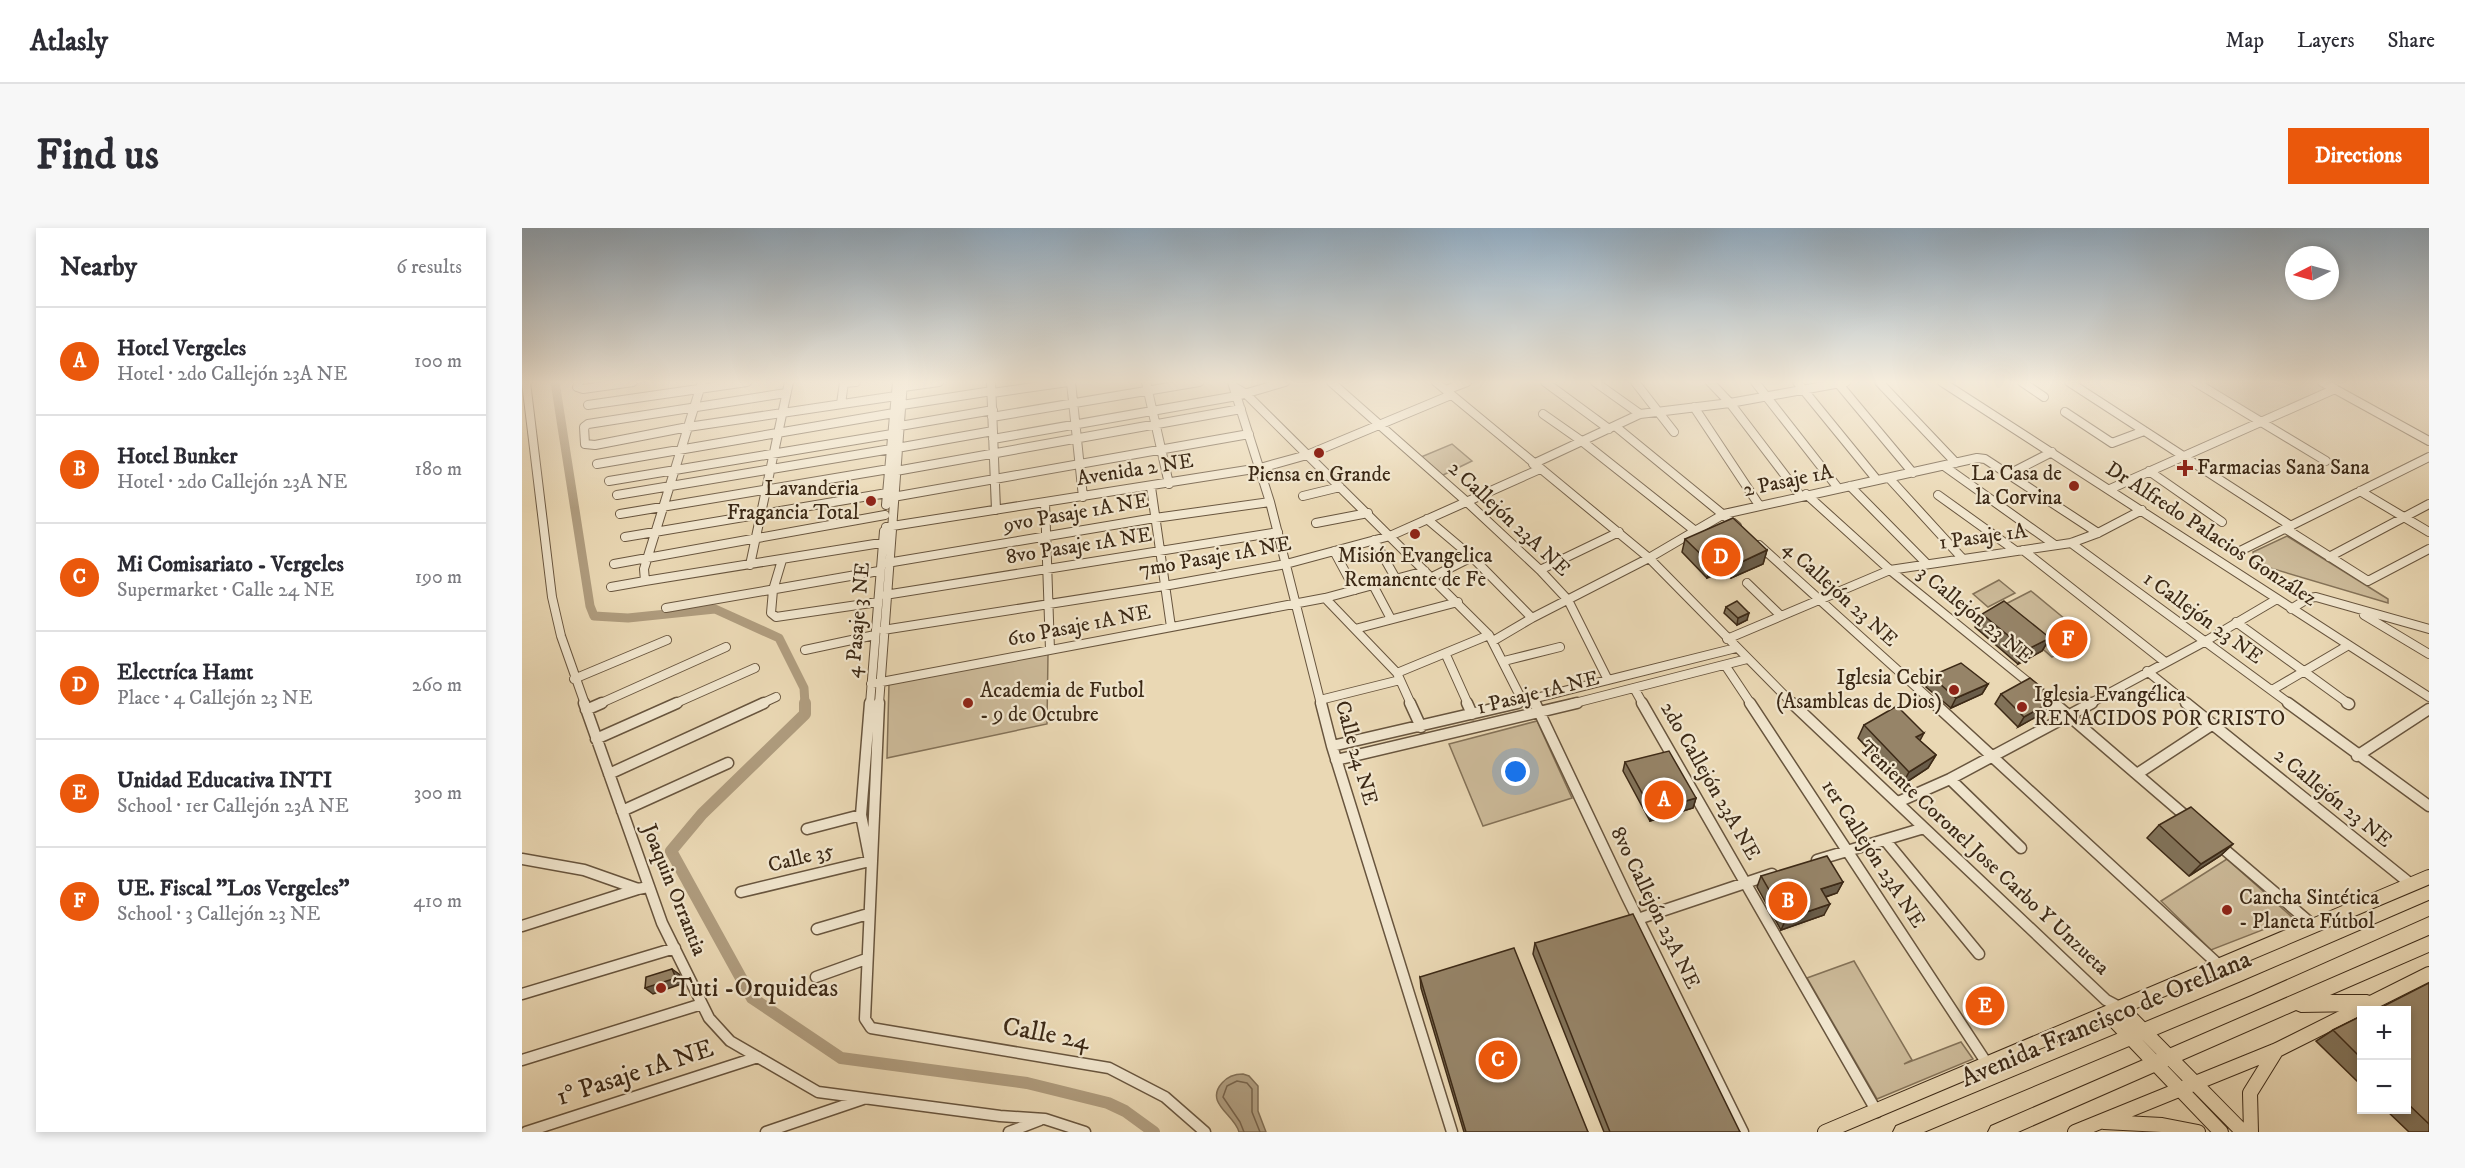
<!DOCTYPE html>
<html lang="en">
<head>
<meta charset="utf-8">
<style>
  :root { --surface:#fff; --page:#f7f7f7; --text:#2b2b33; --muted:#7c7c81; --line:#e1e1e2; --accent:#ea580c }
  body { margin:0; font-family:"IM FELL DW Pica",serif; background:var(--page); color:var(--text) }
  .controls { position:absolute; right:18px; bottom:18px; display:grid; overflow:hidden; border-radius:0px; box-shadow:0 3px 9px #0003 }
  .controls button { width:54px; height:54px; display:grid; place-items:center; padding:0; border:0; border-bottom:2px solid var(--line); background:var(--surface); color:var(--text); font:30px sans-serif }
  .compass { position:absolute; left:1763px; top:18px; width:54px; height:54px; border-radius:50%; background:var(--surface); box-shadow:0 3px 9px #0003; rotate:264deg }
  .you { position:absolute; left:994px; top:544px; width:21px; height:21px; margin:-15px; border:4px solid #fff; border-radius:50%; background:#1a73e8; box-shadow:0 0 0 9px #1a73e833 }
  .badge { display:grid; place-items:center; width:39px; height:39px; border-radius:50%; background:var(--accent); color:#fff; font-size:20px; font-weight:700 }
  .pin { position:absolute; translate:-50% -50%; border:3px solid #fff; box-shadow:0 2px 6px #0006 }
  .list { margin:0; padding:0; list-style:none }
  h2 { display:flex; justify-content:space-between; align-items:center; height:78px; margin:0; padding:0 24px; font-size:26px }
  h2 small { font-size:20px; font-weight:400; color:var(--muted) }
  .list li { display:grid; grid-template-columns:39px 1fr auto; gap:18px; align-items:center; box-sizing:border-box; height:108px; padding:0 24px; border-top:2px solid var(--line) }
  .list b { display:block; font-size:22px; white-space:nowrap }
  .list p { margin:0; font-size:20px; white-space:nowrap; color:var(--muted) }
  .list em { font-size:20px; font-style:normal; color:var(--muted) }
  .map { position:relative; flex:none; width:1907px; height:904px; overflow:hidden; border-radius:0px }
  header { display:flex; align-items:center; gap:36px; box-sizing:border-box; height:84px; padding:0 30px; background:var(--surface); border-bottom:2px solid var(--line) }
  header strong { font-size:28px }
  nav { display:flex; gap:33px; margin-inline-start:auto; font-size:21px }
  .intro { display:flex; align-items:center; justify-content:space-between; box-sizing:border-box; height:144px; padding:0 36px }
  h1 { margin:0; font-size:42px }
  .button { padding:15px 27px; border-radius:0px; background:var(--accent); color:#fff; font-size:21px; font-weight:700 }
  main { display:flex; gap:36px; padding:0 36px }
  aside { flex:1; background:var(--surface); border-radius:0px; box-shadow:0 3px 9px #0003 }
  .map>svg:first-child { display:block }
</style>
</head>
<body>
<header>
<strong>Atlasly</strong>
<nav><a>Map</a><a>Layers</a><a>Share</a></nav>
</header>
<div class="intro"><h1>Find us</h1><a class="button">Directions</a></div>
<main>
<aside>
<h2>Nearby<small>6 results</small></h2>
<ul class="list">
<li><span class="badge">A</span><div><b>Hotel Vergeles</b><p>Hotel · 2do Callejón 23A NE</p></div><em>100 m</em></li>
<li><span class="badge">B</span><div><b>Hotel Bunker</b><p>Hotel · 2do Callejón 23A NE</p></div><em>180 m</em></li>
<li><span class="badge">C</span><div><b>Mi Comisariato - Vergeles</b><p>Supermarket · Calle 24 NE</p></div><em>190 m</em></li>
<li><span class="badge">D</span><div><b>Electríca Hamt</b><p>Place · 4 Callejón 23 NE</p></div><em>260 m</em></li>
<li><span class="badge">E</span><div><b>Unidad Educativa INTI</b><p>School · 1er Callejón 23A NE</p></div><em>300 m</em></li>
<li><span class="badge">F</span><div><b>UE. Fiscal &quot;Los Vergeles&quot;</b><p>School · 3 Callejón 23 NE</p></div><em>410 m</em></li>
</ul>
</aside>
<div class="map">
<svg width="1907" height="904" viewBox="0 0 1907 904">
  <rect width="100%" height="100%" fill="#ead8b4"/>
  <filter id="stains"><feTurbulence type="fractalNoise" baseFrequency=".00333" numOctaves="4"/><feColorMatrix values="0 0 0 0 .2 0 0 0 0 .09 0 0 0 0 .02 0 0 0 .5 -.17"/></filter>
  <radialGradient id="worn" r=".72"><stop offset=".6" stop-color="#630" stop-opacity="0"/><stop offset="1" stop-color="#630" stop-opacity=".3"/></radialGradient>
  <path fill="#ccba99" stroke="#847258" stroke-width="1.5" d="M1674,154h121l13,7 -73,30z
    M930,216l20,17 -31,15 -20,-19z
    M1765,308l101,63v4l-138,-41 4,-4 -1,-6z
    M1477,352l16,13 -27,14 -15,-13z
    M1509,363l57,47 -36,19 -56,-48z
    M526,426l-1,70 -160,34 2,-75z
    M1015,493l35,77 -89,28 -34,-82z
    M1705,631l66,59 -82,32 -50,-49z
    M1332,733l58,99 -8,4 57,-22 12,17 -96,40 -70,-121z"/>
  <path fill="#af9c7e" stroke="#816e54" stroke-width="1.5" d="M721,846l6,2 9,10v25l8,21h-27c-4,-17 -35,-29 -17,-49 5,-6 13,-9 21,-9z"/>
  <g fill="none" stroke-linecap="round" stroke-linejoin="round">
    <path stroke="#76624a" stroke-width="1.5" d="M722,904l-4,-10 -17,-25 4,-11 10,-5 10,2 5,6v23l8,20"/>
    <path stroke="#af9c7e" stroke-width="9" d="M33,154l35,224 4,10 34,2 87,-9 64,29 25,50 1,16"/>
    <path stroke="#af9c7e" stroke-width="12" d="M283,475v11l-103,100 -31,37 81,147 89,60 186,25 81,20 17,8 29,21"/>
    <g stroke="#68553e" stroke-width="10">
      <path id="minor-far1" d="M4,154l26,215 9,39 24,68
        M57,154l-2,5 6,2 50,-7
        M180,154l-58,187 1,12 242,-39
        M469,154l5,128
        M549,154l12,115
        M624,154l23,102
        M710,154l38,120 51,202
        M809,154l136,120 73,68 28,30 40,80
        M914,154l213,176 144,146
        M1023,154l64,47
        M1073,154l45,32
        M1113,154l39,50
        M1188,154l20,21 70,92
        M1233,154l83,106
        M1275,154l80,98
        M1315,154l76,91
        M1357,154l77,81
        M1420,154l487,315
        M1500,154l22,15
        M1547,154l222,144
        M1673,154l131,79
        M1800,154l107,59
        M322,155l12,-1
        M381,159l36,-5
        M714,160l10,6 243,241 34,67
        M924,162l21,-8
        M264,165l-198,31 -4,3 1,17 10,1 93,-18 208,-31
        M470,165l76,-11
        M319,176l3,-22
        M66,177l159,-23
        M380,177l90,-14
        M1172,179l65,98
        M1543,184l47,31 32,-12
        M1021,186l40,28 111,88
        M470,189l207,-35
        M378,198l93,-16
        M1093,198l122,100
        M471,211l244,-43 48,-14
        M375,220l96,-17
        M75,236l297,-51
        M1011,236l107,-50 90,-11 116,-21
        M1422,238l111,79
        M374,243l345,-62
        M1627,243l73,51
        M1487,246l43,-22
        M1367,250l73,80
        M87,253l283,-47
        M1328,258l77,78
        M629,259l20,140
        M1588,261l225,-100
        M1838,263l69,41
        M1284,266l84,76 144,117
        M95,267l274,-46
        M1416,267l78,56
        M781,268l37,-9
        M371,269l356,-63
        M523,274l5,148
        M364,277l11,-123
        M98,286l269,-45
        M905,291l45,38 60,61
        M794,295l52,-10
        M364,299l374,-59 47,-13 144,-60
        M1764,301l82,52 61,-32
        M103,309l262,-44
        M852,312l22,39
        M1549,315l219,161
        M1237,317l176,159
        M1501,322l142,112
        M812,323l21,39
        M1718,323l189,-94
        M1807,329l100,-53
        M260,332l-9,30 -2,23 5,4 102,-15
        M365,335l268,-45 115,-16
        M92,336l271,-49
        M228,337l39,-183
        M1018,342l79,-38
        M910,349l40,-20
        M1225,355l33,32
        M851,357l18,34
        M89,359l34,-6
        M363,367l393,-63
        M803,370l100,-27
        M144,380l213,-37
        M1769,381l18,-11 7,-1 113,32
        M1842,387l65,39
        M1714,394l113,82
        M833,401l103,-27
        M361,402l281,-44 122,-22 104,-28 150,-67
        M1205,411l163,-69 181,-27 27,-10 44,-23
        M971,413l39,-23 117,-60 75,-44 253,-56 8,1 113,74
        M283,422l70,-15
        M924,427l22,49
        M982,433l56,-14
        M1203,437l26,39
        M1625,443l41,33
        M875,445l92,-38
        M52,451l93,-39
        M349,456l454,-86 72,75 14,31
        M1112,460l9,16
        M1750,462l75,-44
        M1523,467l11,9
        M1011,471l2,5
        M798,472l80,-20
        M77,476l127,-57
        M152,476l81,-36
        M239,476l15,-7
        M348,476l14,-173
        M357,476l24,-322
        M990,476l224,-56
        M1049,476l176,-45
        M1567,476l115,-62 73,-43"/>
    </g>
    <g stroke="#68553e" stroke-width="13">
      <path id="minor" d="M62,475l78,220 47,95 21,23 88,51 182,24 45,3 40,13
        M357,475l-14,316 6,9 238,40 56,29 40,35
        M799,475l11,43 120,386
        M888,475l11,24
        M945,475l5,11
        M1013,475l92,194 116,235
        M1120,475l235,409
        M1228,475l238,362
        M1270,475l314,297 15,8
        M1412,475l286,263
        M1532,475l135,116
        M1664,475l226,182
        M1766,475l141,103
        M1825,475l2,1
        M64,482l16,-7
        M74,511l81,-36
        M810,518l186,-43
        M1835,528l72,-47
        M814,532l241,-57
        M87,546l155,-71
        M1615,546l76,-50
        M1428,551l71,69
        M1376,574l52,-23 142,-76
        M100,583l106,-48
        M285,601l54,-14
        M1363,612l94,114
        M1696,616l96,82
        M0,631l62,11 54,19 10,-2
        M1295,632l107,-32
        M219,664l129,-31 -9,-46 9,-112
        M1116,691l134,-45
        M0,698l116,-37
        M295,701l51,-15
        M294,749l50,-18
        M0,766l153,-46
        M0,832l180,-56
        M4,904l232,-75
        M244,904l97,-33
        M487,904l31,-12"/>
    </g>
    <g stroke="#3c2916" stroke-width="16">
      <path id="major" d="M1599,780l122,124
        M1586,786l113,118
        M1582,894l58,3 36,7
        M1303,904l604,-255
        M1553,904l202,-82 152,-76
        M1729,904l-1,-39 26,-42"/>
    </g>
    <g stroke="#3c2916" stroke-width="2">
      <path id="highway" d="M1907,673v15l-178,79 -327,137h-31l3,-6 343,-143z
        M1907,708v16l-99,43h37l6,2 2,6 -2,6 -11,2 -61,1 -5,-2 -278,122h-30l3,-6z"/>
    </g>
    <use href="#minor-far1" stroke="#f1e6ce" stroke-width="8"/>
    <use href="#minor" stroke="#f1e6ce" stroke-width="10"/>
    <use href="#major" stroke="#ead8b4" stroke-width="14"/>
    <use href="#highway" fill="#ead8b4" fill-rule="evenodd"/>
  </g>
  <path fill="#817259" stroke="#3c2916" stroke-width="1.5" d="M1163,311l82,11 -4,14 -32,14 -8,-7 -16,7 -25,-26z
    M1204,379l21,13 -10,5 -13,-12z
    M1460,386l68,24 -8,13 -24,13 -43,-37z
    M1409,448l57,8 -6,10 -31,14 -25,-21z
    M1479,466l49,15 -32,18 -23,-23z
    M1342,497l56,16 16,14 -8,13 -26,17 -44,-47z
    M1103,534l71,36 -3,10 -43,13 -27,-50z
    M1637,597l74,19 -13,12 -31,20 -42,-38z
    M1239,648l82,6 -6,11 -11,4 -2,18 -43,15 -24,-43z
    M1013,715l205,189h-136l-71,-178z
    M898,749l168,155h-124l-43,-144z
    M1907,755v149h-20l-23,-22h20v-99z
    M1839,788v69l-45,-44 17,-11z"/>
  <path fill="#695c49" stroke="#3c2916" stroke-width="1.5" d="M1245,322l-4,14 -32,14 4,-13z
    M1205,329l-4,14 -16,7 4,-14z
    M1227,385l-2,7 -10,5 1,-7z
    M1528,410l-8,13 -24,13 8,-14z
    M1466,456l-6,10 -31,14 5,-10z
    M1534,471l-6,10 -32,18 6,-10z
    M1402,505l-7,13 -1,-9z
    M1414,527l-8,13 -26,17 7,-13z
    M1174,570l-3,10 -43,13 2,-10z
    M1711,616l-13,12 -31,20 12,-12z
    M1321,654l-6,11 -22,7 6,-11z
    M1308,676l-6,11 -43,15 5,-11z
    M150,741l7,5 5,9 -31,11 -8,-6z"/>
  <path fill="#968468" stroke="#3c2916" stroke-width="1.5" d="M1211,290l34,32 -32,15 -8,-8 -16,7 -26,-25z
    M1215,373l12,12 -11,5 -12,-11z
    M1482,373l46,37 -24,12 -44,-36z
    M1439,435l27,21 -32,14 -25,-22z
    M1508,450l26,21 -32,18 -23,-23z
    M1375,478l27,27 -8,4 20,18 -27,17 -45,-47z
    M1147,523l27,47 -44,13 -27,-49z
    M1669,579l42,37 -32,20 -42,-39z
    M1305,628l16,26 -22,7 9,15 -44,15 -25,-43z
    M1111,686l107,218h-130l-75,-189z
    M992,720l74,184h-122l-46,-155z
    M150,741l4,9 -31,10 1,-11z
    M1907,755v141l-23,-22v-91h-32z
    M1839,788v42l-28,-28z"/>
  <linearGradient id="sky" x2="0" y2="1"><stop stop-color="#91aabe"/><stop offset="0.55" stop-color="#f6eddd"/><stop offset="1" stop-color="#f6eddd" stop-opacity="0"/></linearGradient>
  <rect width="1907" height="280" fill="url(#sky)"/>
  <g fill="#8f2418" stroke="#f1e6ce" stroke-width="2">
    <circle cx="797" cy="225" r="6"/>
    <path d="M1660 231h6v6h6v6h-6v6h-6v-6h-6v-6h6z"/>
    <circle cx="1552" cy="258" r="6"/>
    <circle cx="349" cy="273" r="6"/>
    <circle cx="893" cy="306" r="6"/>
    <circle cx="1432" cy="462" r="6"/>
    <circle cx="446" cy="475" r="6"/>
    <circle cx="1500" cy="479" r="6"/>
    <circle cx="1705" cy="682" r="6"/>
    <circle cx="139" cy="760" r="6"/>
  </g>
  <g text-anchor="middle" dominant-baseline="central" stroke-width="4.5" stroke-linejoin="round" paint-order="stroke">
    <g font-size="21" fill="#3c2916" stroke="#f1e6ce" text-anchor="start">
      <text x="1675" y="240">Farmacias Sana Sana</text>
      <text x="1540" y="246" text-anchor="end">La Casa de<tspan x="1540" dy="24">la Corvina</tspan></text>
      <text x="797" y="247" text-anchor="middle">Piensa en Grande</text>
      <text x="337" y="261" text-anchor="end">Lavanderia<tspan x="337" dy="24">Fragancia Total</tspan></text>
      <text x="893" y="328" text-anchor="middle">Misión Evangelica<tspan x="893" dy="24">Remanente de Fe</tspan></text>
      <text x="1420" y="450" text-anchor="end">Iglesia Cebir<tspan x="1420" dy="24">(Asambleas de Dios)</tspan></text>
      <text x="458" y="463">Academia de Futbol<tspan x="458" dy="24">- 9 de Octubre</tspan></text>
      <text x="1512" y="467">Iglesia Evangélica<tspan x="1512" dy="24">RENACIDOS POR CRISTO</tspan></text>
      <text x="1717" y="670">Cancha Sintética<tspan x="1717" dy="24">- Planeta Fútbol</tspan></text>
    </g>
    <g font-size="21" fill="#3c2916" stroke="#f1e6ce">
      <text transform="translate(613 242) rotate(-9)">Avenida 2 NE</text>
      <text transform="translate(1266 253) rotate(-12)">2 Pasaje 1A</text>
      <text transform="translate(554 285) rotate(-10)">9vo Pasaje 1A NE</text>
      <text transform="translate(987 291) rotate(43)">2 Callejón 23A NE</text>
      <text transform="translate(1689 306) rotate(33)">Dr Alfredo Palacios González</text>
      <text transform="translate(1461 309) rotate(-8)">1 Pasaje 1A</text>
      <text transform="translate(557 318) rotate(-9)">8vo Pasaje 1A NE</text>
      <text transform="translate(693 329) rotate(-10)">7mo Pasaje 1A NE</text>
      <text transform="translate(1318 366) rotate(42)">4 Callejón 23 NE</text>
      <text transform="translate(1453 387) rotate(39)">3 Callejón 23 NE</text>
      <text transform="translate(1681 390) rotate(36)">1 Callejón 23 NE</text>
      <text transform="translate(336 392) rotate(-85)">4 Pasaje 3 NE</text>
      <text transform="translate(557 398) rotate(-11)">6to Pasaje 1A NE</text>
      <text transform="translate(1016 465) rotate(-14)">1 Pasaje 1A NE</text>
      <text transform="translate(834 525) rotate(74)">Calle 24 NE</text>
      <text transform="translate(1188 553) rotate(60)">2do Callejón 23A NE</text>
      <text transform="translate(1811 570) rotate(39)">2 Callejón 23 NE</text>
      <text transform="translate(1351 626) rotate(57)">1er Callejón 23A NE</text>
      <text transform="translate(279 630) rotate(-14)">Calle 35</text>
      <text transform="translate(1462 630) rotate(43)">Teniente Coronel Jose Carbo Y Unzueta</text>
      <text transform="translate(152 662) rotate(68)">Joaquin Orrantia</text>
      <text transform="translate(1133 680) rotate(64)">8vo Callejón 23A NE</text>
    </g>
    <g font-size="26" fill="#3c2916" stroke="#f1e6ce" text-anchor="start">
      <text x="151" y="760">Tuti -Orquideas</text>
    </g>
    <g font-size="26" fill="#3c2916" stroke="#f1e6ce">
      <text transform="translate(1584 791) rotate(-23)">Avenida Francisco de Orellana</text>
      <text transform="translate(524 806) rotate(10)">Calle 24</text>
      <text transform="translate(113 845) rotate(-18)">1° Pasaje 1A NE</text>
    </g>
  </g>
  <rect width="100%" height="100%" filter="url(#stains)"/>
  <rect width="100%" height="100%" fill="url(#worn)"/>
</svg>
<div class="controls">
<button>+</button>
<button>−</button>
</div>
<svg class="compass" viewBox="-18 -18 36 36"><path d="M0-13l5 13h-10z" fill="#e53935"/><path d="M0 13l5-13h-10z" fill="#7c7c81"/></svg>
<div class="you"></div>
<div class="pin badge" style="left:1142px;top:572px">A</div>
<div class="pin badge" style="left:1266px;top:673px">B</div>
<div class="pin badge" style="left:976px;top:832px">C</div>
<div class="pin badge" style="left:1199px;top:329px">D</div>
<div class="pin badge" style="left:1463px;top:778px">E</div>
<div class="pin badge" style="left:1546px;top:411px">F</div>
</div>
</main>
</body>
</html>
